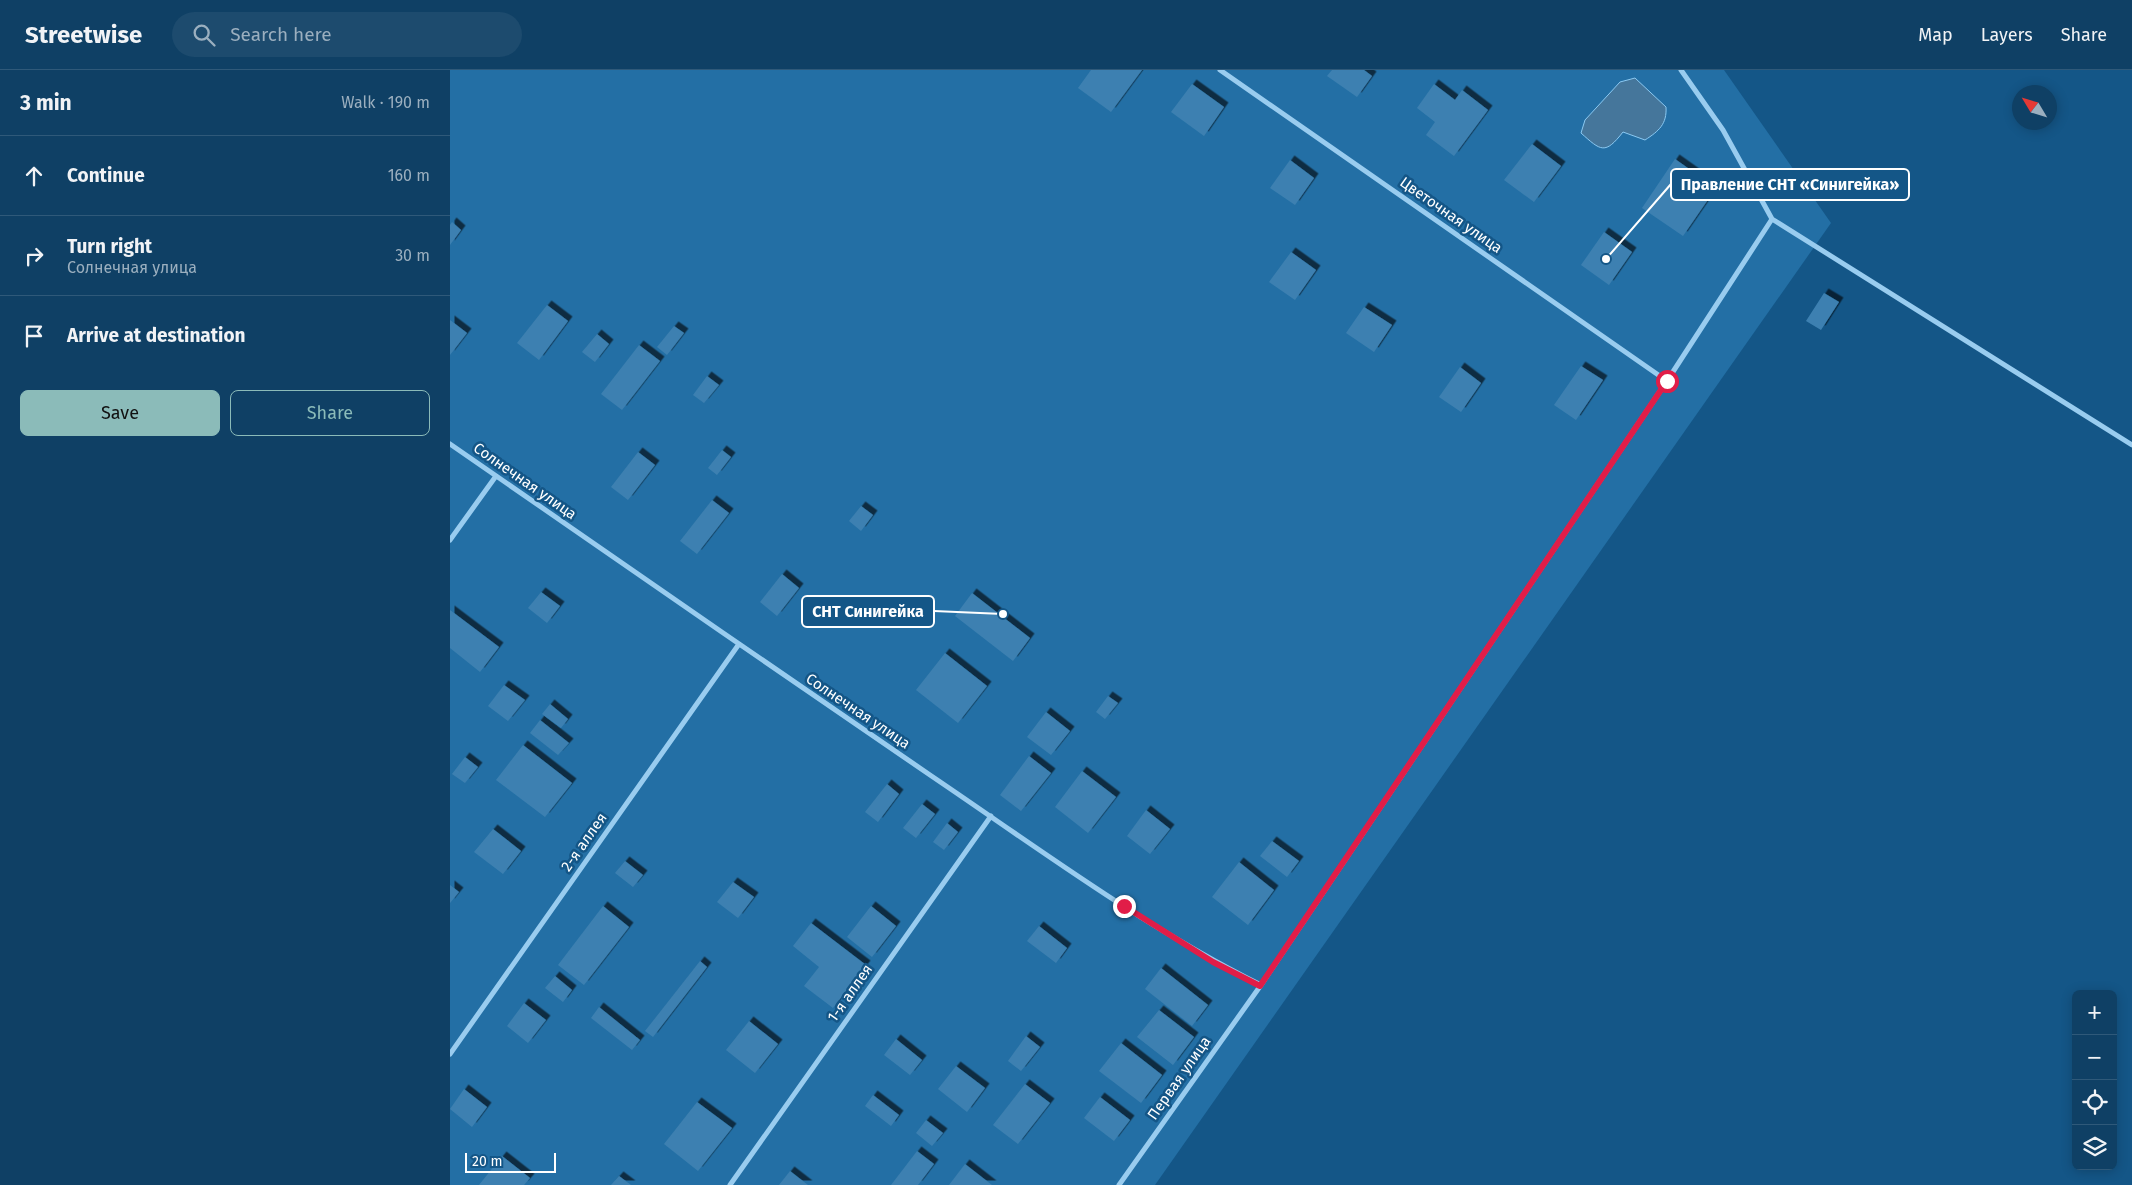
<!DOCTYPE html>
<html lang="en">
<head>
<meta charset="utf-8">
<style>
  :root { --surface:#0f4065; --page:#1d4b6e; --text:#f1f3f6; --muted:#9bafbf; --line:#2f5979; --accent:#8bbbb9 }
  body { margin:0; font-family:"Fira Sans",sans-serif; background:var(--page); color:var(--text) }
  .controls { position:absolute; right:15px; bottom:15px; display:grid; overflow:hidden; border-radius:8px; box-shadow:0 2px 12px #0003 }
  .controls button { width:45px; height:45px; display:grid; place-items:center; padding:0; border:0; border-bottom:1px solid var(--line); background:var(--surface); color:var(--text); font:25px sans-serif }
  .compass { position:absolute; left:1562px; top:15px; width:45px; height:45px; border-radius:50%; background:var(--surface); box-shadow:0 2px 12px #0003; rotate:308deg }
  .scale { position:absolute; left:15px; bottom:12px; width:91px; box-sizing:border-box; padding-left:5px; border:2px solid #fff; border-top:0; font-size:14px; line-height:18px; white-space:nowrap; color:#fff; -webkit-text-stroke:4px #145687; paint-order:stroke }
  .stop { position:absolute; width:15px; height:15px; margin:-11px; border:4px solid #e11d48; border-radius:50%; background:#fff }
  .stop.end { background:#e11d48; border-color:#fff; box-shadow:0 1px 5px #0008 }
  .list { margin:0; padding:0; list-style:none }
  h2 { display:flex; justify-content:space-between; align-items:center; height:65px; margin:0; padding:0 20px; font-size:21px }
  h2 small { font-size:16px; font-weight:400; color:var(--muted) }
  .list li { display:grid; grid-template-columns:32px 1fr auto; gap:15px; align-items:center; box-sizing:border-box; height:80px; padding:0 20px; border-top:1px solid var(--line) }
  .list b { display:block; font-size:19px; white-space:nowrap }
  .list p { margin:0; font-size:16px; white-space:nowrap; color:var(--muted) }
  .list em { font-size:16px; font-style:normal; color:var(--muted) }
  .actions { display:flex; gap:10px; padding:15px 20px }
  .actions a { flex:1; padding:11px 0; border:1px solid var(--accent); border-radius:8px; text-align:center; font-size:18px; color:var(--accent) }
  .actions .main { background:var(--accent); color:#111 }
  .icon { flex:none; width:28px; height:28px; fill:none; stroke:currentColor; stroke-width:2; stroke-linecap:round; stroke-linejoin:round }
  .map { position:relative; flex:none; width:1682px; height:1115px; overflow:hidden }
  header { display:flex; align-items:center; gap:30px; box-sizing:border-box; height:70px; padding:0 25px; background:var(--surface); border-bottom:1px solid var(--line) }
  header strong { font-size:24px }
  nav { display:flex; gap:28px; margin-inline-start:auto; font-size:18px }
  .search { width:350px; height:45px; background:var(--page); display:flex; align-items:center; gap:12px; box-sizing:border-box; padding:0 18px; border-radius:28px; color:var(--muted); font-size:19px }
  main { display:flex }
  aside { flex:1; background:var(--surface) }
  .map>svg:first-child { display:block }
</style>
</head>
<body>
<header>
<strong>Streetwise</strong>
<div class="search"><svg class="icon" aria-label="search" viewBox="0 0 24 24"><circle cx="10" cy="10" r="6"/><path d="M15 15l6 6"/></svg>Search here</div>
<nav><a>Map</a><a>Layers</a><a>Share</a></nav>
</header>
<main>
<aside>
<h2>3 min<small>Walk · 190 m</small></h2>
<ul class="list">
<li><svg class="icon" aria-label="ahead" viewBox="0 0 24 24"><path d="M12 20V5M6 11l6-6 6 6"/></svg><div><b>Continue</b></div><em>160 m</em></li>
<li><svg class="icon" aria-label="right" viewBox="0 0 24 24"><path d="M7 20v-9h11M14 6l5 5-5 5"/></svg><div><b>Turn right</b><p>Солнечная улица</p></div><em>30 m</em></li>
<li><svg class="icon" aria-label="arrive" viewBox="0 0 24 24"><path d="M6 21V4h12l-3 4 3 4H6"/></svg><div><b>Arrive at destination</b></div></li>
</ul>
<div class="actions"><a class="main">Save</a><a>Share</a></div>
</aside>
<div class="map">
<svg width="1682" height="1115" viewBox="0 0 1682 1115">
  <defs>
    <filter id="shadow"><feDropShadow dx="4.5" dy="-4.5" stdDeviation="0" flood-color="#0009"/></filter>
  </defs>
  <rect width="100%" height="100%" fill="#145687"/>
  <path fill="#236fa5" d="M0,0h1274l107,153 -676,962h-705z"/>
  <path fill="#45769b" stroke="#8bc9f2" d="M1185,8l31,29c1,17 -7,24 -21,33l-22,-8c-18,23 -22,19 -42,1l4,-13 35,-38z"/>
  <path fill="#3d80b1" filter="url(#shadow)" d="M641,0h51l-31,42 -33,-24z
    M882,0h32l8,6 -15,21 -30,-21z
    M742,14l32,23 -20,29 -33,-24z
    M984,14l21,16 7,-10 26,20 -34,46 -28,-21 9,-13 -18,-14z
    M1082,74l29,22 -27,36 -30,-22z
    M1225,89l41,29 -33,48 -41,-28z
    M840,90l24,18 -19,27 -25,-17z
    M2,152l9,8 -11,15v-20z
    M1154,162l28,20 -23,33 -28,-20z
    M841,182l25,18 -21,30 -26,-18z
    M1374,223l15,9 -18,28 -15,-9z
    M97,235l21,16 -29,39 -22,-17z
    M914,237l28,18 -18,27 -28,-19z
    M0,250l17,13 -17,22z
    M224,256l10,7 -17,22 -10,-8z
    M147,264l12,10 -14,18 -13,-10z
    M189,275l21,16 -38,49 -21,-16z
    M1131,296l22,14 -27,40 -22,-15z
    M1010,297l21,16 -20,29 -22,-15z
    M257,306l12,9 -15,18 -11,-8z
    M272,380l9,7 -14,18 -9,-7z
    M188,382l17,13 -27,35 -17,-13z
    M262,430l17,13 -32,41 -17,-13z
    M411,436l12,9 -12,16 -12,-10z
    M332,504l17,14 -22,28 -17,-14z
    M91,522l19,14 -13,17 -19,-15z
    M522,523l58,45 -17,23 -58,-45z
    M0,540l49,37 -19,25 -30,-24z
    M495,583l42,33 -29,37 -42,-33z
    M54,615l21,15 -17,21 -20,-15z
    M658,626l10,7 -13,16 -9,-7z
    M100,634l18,15 -7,9 -19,-14z
    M596,642l24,19 -19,24 -24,-18z
    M90,650l29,23 -11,12 -28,-22z
    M73,675l49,38 -27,34 -49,-37z
    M579,686l22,17 -30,38 -21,-16z
    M15,687l13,10 -13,16 -13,-9z
    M632,701l34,26 -28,36 -33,-26z
    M437,714l12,10 -21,28 -13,-10z
    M472,734l13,10 -19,24 -13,-10z
    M696,740l24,19 -20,25 -23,-18z
    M497,753l11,9 -14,18 -11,-8z
    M43,759l28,22 -18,23 -29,-22z
    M822,771l27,20 -12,16 -27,-21z
    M175,791l18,14 -10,12 -18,-14z
    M789,792l35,28 -26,35 -36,-28z
    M283,812l21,15 -16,21 -21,-16z
    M0,815l9,7 -9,11z
    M153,836l26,21 -45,58 -26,-20z
    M421,836l25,20 -24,31 -25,-20z
    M361,853l55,42 -33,43 -29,-22 15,-19 -26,-21z
    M589,856l28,22 -11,15 -29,-22z
    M250,891l7,6 -54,70 -8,-6z
    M711,898l47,37 -16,21 -47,-37z
    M105,906l17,14 -9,12 -18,-14z
    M74,933l22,17 -18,23 -21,-17z
    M149,937l41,33 -8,10 -41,-32z
    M709,940l35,27 -21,28 -36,-28z
    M299,951l29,23 -23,29 -29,-23z
    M576,966l14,11 -19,24 -13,-10z
    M446,969l26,21 -12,15 -26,-20z
    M671,973l41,32 -21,28 -42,-32z
    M506,996l29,22 -18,24 -29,-23z
    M575,1014l25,19 -32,41 -25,-19z
    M14,1019l23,18 -15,20 -22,-18z
    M423,1025l26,20 -8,11 -26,-20z
    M650,1027l30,23 -16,21 -30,-23z
    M247,1032l35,26 -34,43 -34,-27z
    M476,1050l17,13 -11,13 -16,-13z
    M467,1081l17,13 -16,21h-27z
    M52,1086l28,22 -6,7h-45z
    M515,1094l27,21h-43z
    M340,1101l18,14h-29z
    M169,1106l12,9h-20z"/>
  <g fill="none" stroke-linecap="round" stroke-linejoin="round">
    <path stroke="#99ccef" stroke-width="5" d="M770,0l447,311
      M1231,0l42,60 49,89 360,226
      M0,374c159,111 320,221 480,331 108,73 214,152 331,210
      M0,470l46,-64
      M0,984l289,-410
      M280,1115l261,-369
      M669,1115l142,-200 406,-604 105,-162"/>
  </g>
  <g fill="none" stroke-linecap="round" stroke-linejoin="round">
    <path stroke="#e11d48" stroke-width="6" d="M674,836l89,56 47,24 407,-605"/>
  </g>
  <g text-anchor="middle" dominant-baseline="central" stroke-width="5" stroke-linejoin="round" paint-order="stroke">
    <g font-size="15" fill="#fff" stroke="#145687">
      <text transform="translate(1001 145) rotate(35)">Цветочная улица</text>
      <text transform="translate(75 411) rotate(35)">Солнечная улица</text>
      <text transform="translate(408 641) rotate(34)">Солнечная улица</text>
      <text transform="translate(134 772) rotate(-55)">2-я аллея</text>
      <text transform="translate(400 923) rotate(-55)">1-я аллея</text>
      <text transform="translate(729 1008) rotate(-55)">Первая улица</text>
    </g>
  </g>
  <path fill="none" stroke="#fff" stroke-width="2" d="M1156 189L1221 114M553 544L484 541"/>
  <g fill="#fff" stroke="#145687" stroke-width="2">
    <circle cx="1156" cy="189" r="5"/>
    <circle cx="553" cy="544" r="5"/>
  </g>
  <g fill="#145687" stroke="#fff" stroke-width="2">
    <rect x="1221" y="99" width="238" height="31" rx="5"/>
    <rect x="352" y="526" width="132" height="31" rx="5"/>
  </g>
  <g font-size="16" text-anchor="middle" font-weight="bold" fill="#fff">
    <text x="1340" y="120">Правление СНТ «Синигейка»</text>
    <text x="418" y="547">СНТ Синигейка</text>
  </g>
</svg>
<div class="controls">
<button>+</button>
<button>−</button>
<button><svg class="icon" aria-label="locate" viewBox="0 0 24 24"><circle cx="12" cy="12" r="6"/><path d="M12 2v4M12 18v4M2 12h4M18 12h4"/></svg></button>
<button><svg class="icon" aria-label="layers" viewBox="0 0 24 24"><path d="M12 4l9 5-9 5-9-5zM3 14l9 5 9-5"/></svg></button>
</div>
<svg class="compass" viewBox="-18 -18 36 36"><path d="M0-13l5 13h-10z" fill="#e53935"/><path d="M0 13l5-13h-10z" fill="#9bafbf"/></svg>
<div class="scale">20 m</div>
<div class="stop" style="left:1217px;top:311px"></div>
<div class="stop end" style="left:674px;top:836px"></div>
</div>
</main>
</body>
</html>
